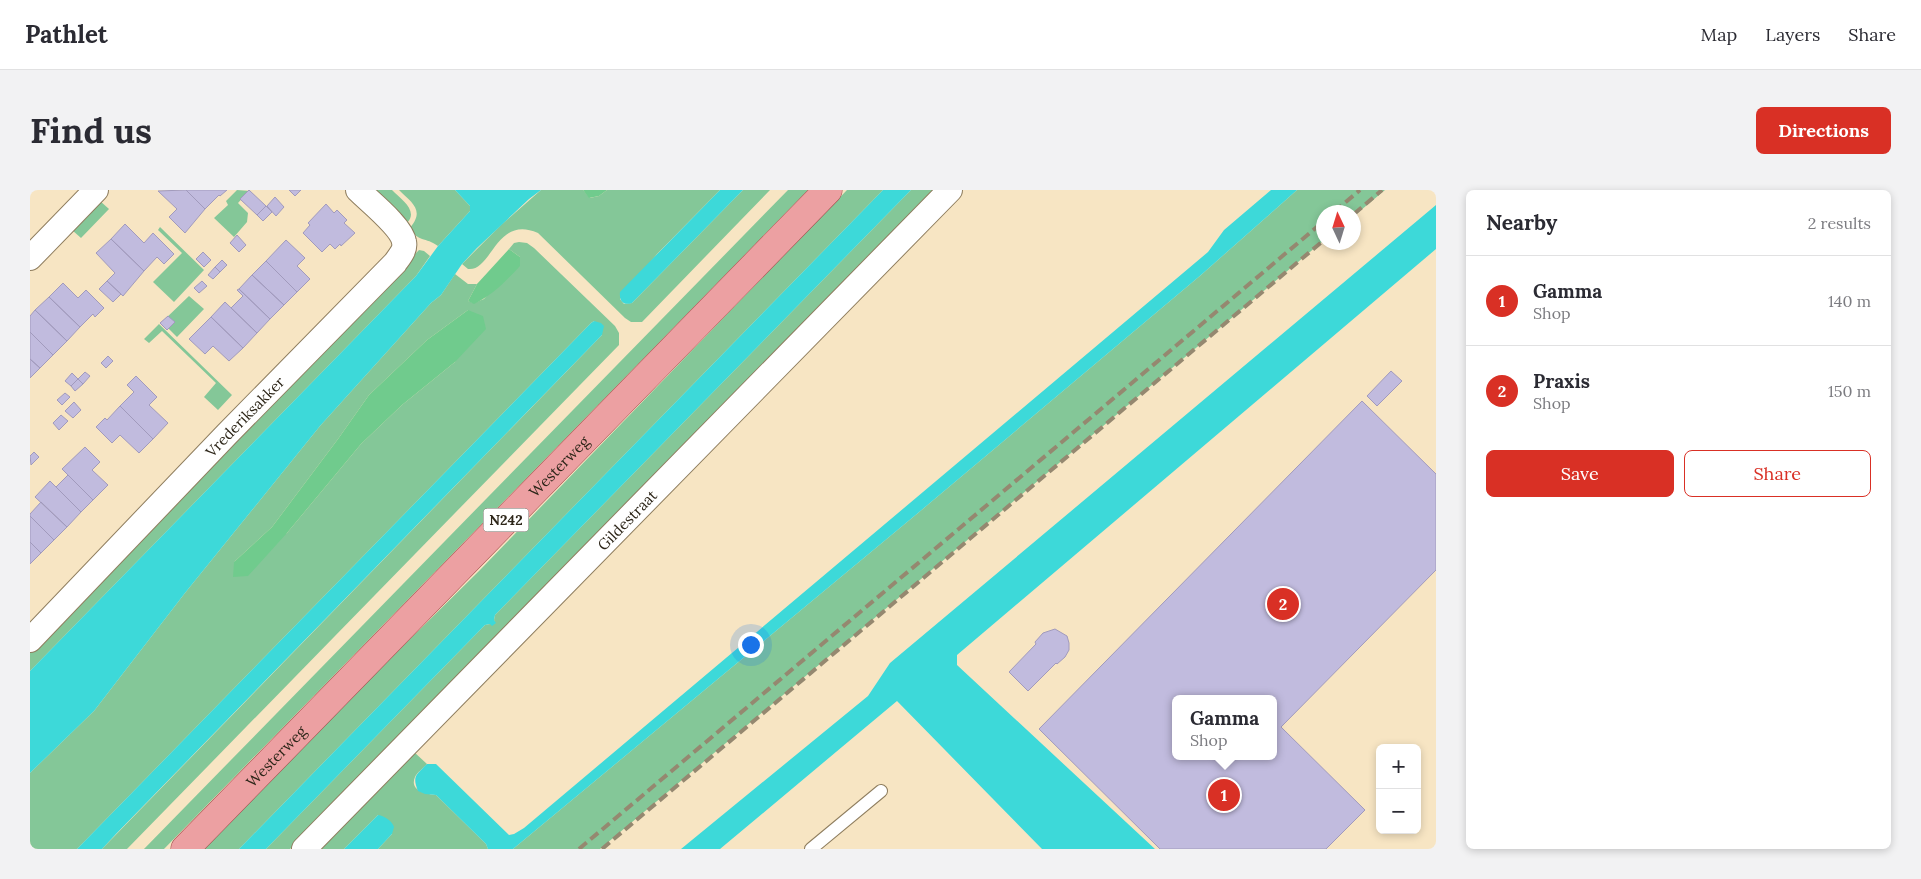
<!DOCTYPE html>
<html lang="en">
<head>
<meta charset="utf-8">
<style>
  :root { --surface:#fff; --page:#f2f2f3; --text:#2b2b33; --muted:#7c7c81; --line:#e1e1e2; --accent:#d93025 }
  body { margin:0; font-family:Lora,serif; background:var(--page); color:var(--text) }
  .controls { position:absolute; right:15px; bottom:15px; display:grid; overflow:hidden; border-radius:8px; box-shadow:0 2px 8px #0003 }
  .controls button { width:45px; height:45px; display:grid; place-items:center; padding:0; border:0; border-bottom:1px solid var(--line); background:var(--surface); color:var(--text); font:25px sans-serif }
  .compass { position:absolute; left:1286px; top:15px; width:45px; height:45px; border-radius:50%; background:var(--surface); box-shadow:0 2px 8px #0003; rotate:356deg }
  .you { position:absolute; left:720px; top:454px; width:18px; height:18px; margin:-12px; border:4px solid #fff; border-radius:50%; background:#1a73e8; box-shadow:0 0 0 8px #1a73e833 }
  .badge { display:grid; place-items:center; width:32px; height:32px; border-radius:50%; background:var(--accent); color:#fff; font-size:16px; font-weight:700 }
  .pin { position:absolute; translate:-50% -50%; border:2px solid #fff; box-shadow:0 1px 5px #0006 }
  .popup { position:absolute; left:1142px; top:505px; width:105px; height:65px; box-sizing:border-box; display:grid; place-content:center; border-radius:8px; background:var(--surface); filter:drop-shadow(0 1px 4px #0005); font-size:16px; white-space:nowrap; color:var(--muted) }
  .popup b { font-size:19px; color:var(--text) }
  .popup::after { content:''; position:absolute; left:50%; top:100%; margin-left:-10px; border:10px solid transparent; border-top-color:var(--surface) }
  .list { margin:0; padding:0; list-style:none }
  h2 { display:flex; justify-content:space-between; align-items:center; height:65px; margin:0; padding:0 20px; font-size:21px }
  h2 small { font-size:16px; font-weight:400; color:var(--muted) }
  .list li { display:grid; grid-template-columns:32px 1fr auto; gap:15px; align-items:center; box-sizing:border-box; height:90px; padding:0 20px; border-top:1px solid var(--line) }
  .list b { display:block; font-size:19px; white-space:nowrap }
  .list p { margin:0; font-size:16px; white-space:nowrap; color:var(--muted) }
  .list em { font-size:16px; font-style:normal; color:var(--muted) }
  .actions { display:flex; gap:10px; padding:15px 20px }
  .actions a { flex:1; padding:11px 0; border:1px solid var(--accent); border-radius:8px; text-align:center; font-size:18px; color:var(--accent) }
  .actions .main { background:var(--accent); color:#fff }
  .map { position:relative; flex:none; width:1406px; height:659px; overflow:hidden; border-radius:8px }
  header { display:flex; align-items:center; gap:30px; box-sizing:border-box; height:70px; padding:0 25px; background:var(--surface); border-bottom:1px solid var(--line) }
  header strong { font-size:24px }
  nav { display:flex; gap:28px; margin-inline-start:auto; font-size:18px }
  .intro { display:flex; align-items:center; justify-content:space-between; box-sizing:border-box; height:120px; padding:0 30px }
  h1 { margin:0; font-size:35px }
  .button { padding:12px 22px; border-radius:8px; background:var(--accent); color:#fff; font-size:18px; font-weight:700 }
  main { display:flex; gap:30px; padding:0 30px }
  aside { flex:1; background:var(--surface); border-radius:8px; box-shadow:0 2px 8px #0003 }
  .map>svg:first-child { display:block }
</style>
</head>
<body>
<header>
<strong>Pathlet</strong>
<nav><a>Map</a><a>Layers</a><a>Share</a></nav>
</header>
<div class="intro"><h1>Find us</h1><a class="button">Directions</a></div>
<main>
<div class="map">
<svg width="1406" height="659" viewBox="0 0 1406 659">
  <rect width="100%" height="100%" fill="#f7e5c3"/>
  <path fill="#84c798" fill-rule="evenodd" d="M207,0l12,1 -11,12 10,10 -1,9 -13,15 -20,-19 14,-13 -2,-4z
    M344,0h18c9,9 27,21 15,33z
    M369,0h56l15,16v5l-32,35c-12,-9 -21,-4 -28,-18 15,-18 2,-25 -11,-38z
    M511,0h42l7,8 9,-2 8,-6h113l-63,64 -37,45 4,5 8,-1 111,-113h27l-128,132h-11l-6,-4 -87,-85c-42,-19 -46,39 -70,36l-6,-5 39,-39z
    M758,0h20l-644,659h-20z
    M817,0h36l-644,659h-38l123,-125 155,-153z
    M881,0h24l-645,659h-24l219,-224 10,-2 -1,-3 1,-5z
    M1267,0h88l-31,26v-4h-30l-1,29 -723,608h-87l405,-336 283,-238z
    M70,11l9,8 -28,29 -9,-8z
    M130,37l44,43 -30,32 -21,-20 29,-29 -24,-23z
    M489,52l8,1 7,5 81,78 4,7v12l-492,504h-25l500,-514 -8,-14 -3,2 -514,526h-47v-76l64,-62 91,-118 135,-167 111,-123 10,-8 14,-21 13,10h9l-9,17 6,2 10,-4 36,-42 -11,-8 5,-6zM438,120l-13,52 -53,43 -41,39 -74,89 -53,29 38,-35 66,-88 31,-44 58,-55z
    M389,60l5,1 6,5 -14,20 -386,395v-19l378,-386 5,-10z
    M159,106l15,13 -27,28 -15,-15z
    M129,134l73,71 -14,15 -14,-13 12,-14 -54,-52 -13,12 -5,-4z
    M384,562l13,12c-3,4 -10,8 -12,13 -6,14 12,17 21,18l50,49 2,5h-110l14,-15 -14,-19 -34,34h-24z"/>
  <path fill="#70cb8d" d="M553,0h24l-8,6 -10,2z
    M479,59l11,8v9c-14,15 -27,29 -46,38l-6,-3 9,-17z
    M438,120l15,6 3,13 -31,33 -53,43 -41,39 -74,89 -39,43 -15,1 1,-15 38,-35 66,-88 31,-44 58,-55z"/>
  <path fill="#3dd9d9" d="M425,0h86l-12,9 -52,49 -15,16 -21,31 -10,8 -111,123 -135,167 -91,118 -64,62v-102l386,-395 22,-30 32,-35v-5z
    M690,0h23l-111,113c-9,3 -13,-2 -12,-11z
    M853,0h28l-416,425 -1,5 2,3 -4,3 -2,-2 -5,1 -219,224h-27z
    M1241,0h26l-96,85 -283,238 -405,336h-25l-2,-5 -50,-49 -11,-1 -7,-3c-6,-15 -2,-16 9,-27h9l73,71 5,-1 10,-6 684,-576 16,-22z
    M1406,15v44l-479,406v10l198,184h-113l-145,-148 -177,148h-39l187,-153 22,-33z
    M564,131l7,2 3,3 -2,9 -486,499 -14,15h-25l514,-526z
    M348,625c7,1 14,6 16,12l-2,7 -14,15h-34z"/>
  <path fill="#c1bbde" stroke="#a19abc" fill-rule="evenodd" d="M156,0l19,19 -20,24 -16,-16 8,-8 -19,-18z
    M156,0h41l-7,6 -1,-1 -14,14z
    M219,0l17,16 -9,9 -17,-16z
    M259,0h12l-6,6z
    M245,7l9,10 -8,9 -9,-10z
    M296,14l8,9 3,-3 10,10 -3,3 11,10 -14,13 -1,-2 -5,5 -5,-5 -8,8 -19,-19 7,-8 -2,-2z
    M236,16l6,6 -9,9 -6,-6z
    M95,34l19,19 9,-10 21,21 -10,10 -7,-7 -13,14 -33,-32z
    M207,45l9,10 -7,7 -9,-9z
    M81,49l33,32 -21,25 -16,-15 8,-8 -19,-20z
    M256,50l19,18 -8,8 13,13 -13,13 -31,-31z
    M173,62l8,8 -7,7 -8,-8z
    M192,70l5,5 -7,7 -5,-5z
    M236,71l31,31 -13,13 -32,-30z
    M185,77l5,5 -7,7 -5,-4z
    M222,85l32,30 -14,14 -31,-30z
    M77,91l14,13 -8,8 -14,-13z
    M172,91l5,5 -8,7 -5,-5z
    M33,93l15,15 8,-8 18,18 -9,9 -2,-3 -13,13 -31,-30z
    M209,99l31,30 -13,14 -26,-25 12,-12 -6,-6z
    M19,107l31,30 -13,14 -32,-31z
    M195,112l32,31 -14,15 -32,-31z
    M5,120l32,31 -14,14 -23,-23v-16z
    M138,126l7,6 -8,8 -7,-7z
    M181,127l32,31 -14,13 -16,-15 -8,8 -16,-15z
    M0,142l23,23 -13,13 -10,-9z
    M78,166l5,5 -7,7 -5,-5z
    M0,169l10,9 -10,10z
    M1361,181l11,10 -25,25 -10,-10z
    M55,182l5,4 -7,8 -5,-5z
    M42,183l6,6 -7,7 -6,-5z
    M106,186l21,21 -8,8 19,18 -15,16 -33,-33 14,-14 -7,-7z
    M48,189l5,5 -8,7 -4,-5z
    M35,203l5,4 -8,8 -5,-5z
    M1332,211l74,73v96l-155,157 84,83 -39,39h-166l-121,-120zM1145,509h98v57h-98z
    M44,212l7,8 -8,8 -8,-7z
    M90,216l33,33 -14,14 -19,-18 -8,8 -16,-16 9,-9 2,2z
    M31,225l7,6 -9,9 -6,-7z
    M55,257l15,15 -8,8 16,15 -15,15 -31,-31z
    M4,262l5,5 -8,8 -1,-9z
    M38,285l25,25 -12,12 -25,-25z
    M20,291l31,31 -14,15 -32,-30z
    M11,312l26,25 -13,13 -24,-24v-2z
    M0,326l24,24 -13,13 -11,-11z
    M0,352l11,11 -11,11z
    M1025,439l12,7 2,7v7l-4,7 -8,7 -1,-1 -28,28 -19,-19 27,-28 -1,-2 8,-9z"/>
  <g fill="none" stroke-linecap="round" stroke-linejoin="round">
    <g stroke="#8f7e5f" stroke-width="14">
      <path id="service" d="M781,659l70,-58"/>
    </g>
    <g stroke="#8f7e5f" stroke-width="26">
      <g id="minor">
        <path d="M0,68l66,-68"/>
        <path id="s1" d="M0,450l197,-206 168,-171c4,-6 11,-13 9,-21 -2,-15 -35,-41 -46,-52"/>
        <path id="s2" d="M274,659l646,-659"/>
      </g>
    </g>
    <g stroke="#a14c4a" stroke-width="29">
      <g id="primary">
        <path id="s3" d="M155,659l643,-659"/>
      </g>
    </g>
    <use href="#service" stroke="#fff" stroke-width="12"/>
    <use href="#minor" stroke="#fff" stroke-width="24"/>
    <use href="#primary" stroke="#eca0a2" stroke-width="28"/>
    <path stroke="#958870" stroke-width="4" stroke-dasharray="10 5" stroke-linecap="butt" d="M1304,22l26,-22
      M1324,24l28,-24
      M549,659l745,-628
      M572,659l722,-609"/>
  </g>
  <g text-anchor="middle" dominant-baseline="central" stroke-width="4" stroke-linejoin="round" paint-order="stroke">
    <rect fill="#fff" stroke="#6c675e" stroke-width="1" x="453.5" y="318.5" width="45" height="23" rx="4"/>
    <g font-size="14" font-weight="bold" fill="#2d2619">
      <text x="476" y="330">N242</text>
    </g>
    <g font-size="15" fill="#2d2619" stroke="#fff">
      <text stroke="none"><textPath href="#s1" startOffset="310">Vrederiksakker</textPath></text>
      <text stroke="none"><textPath href="#s3" startOffset="535">Westerweg</textPath></text>
      <text stroke="none"><textPath href="#s2" startOffset="461">Gildestraat</textPath></text>
      <text stroke="none"><textPath href="#s3" startOffset="130">Westerweg</textPath></text>
    </g>
  </g>
</svg>
<div class="controls">
<button>+</button>
<button>−</button>
</div>
<svg class="compass" viewBox="-18 -18 36 36"><path d="M0-13l5 13h-10z" fill="#e53935"/><path d="M0 13l5-13h-10z" fill="#7c7c81"/></svg>
<div class="you"></div>
<div class="pin badge" style="left:1194px;top:605px">1</div>
<div class="popup"><b>Gamma</b>Shop</div>
<div class="pin badge" style="left:1253px;top:414px">2</div>
</div>
<aside>
<h2>Nearby<small>2 results</small></h2>
<ul class="list">
<li><span class="badge">1</span><div><b>Gamma</b><p>Shop</p></div><em>140 m</em></li>
<li><span class="badge">2</span><div><b>Praxis</b><p>Shop</p></div><em>150 m</em></li>
</ul>
<div class="actions"><a class="main">Save</a><a>Share</a></div>
</aside>
</main>
</body>
</html>
